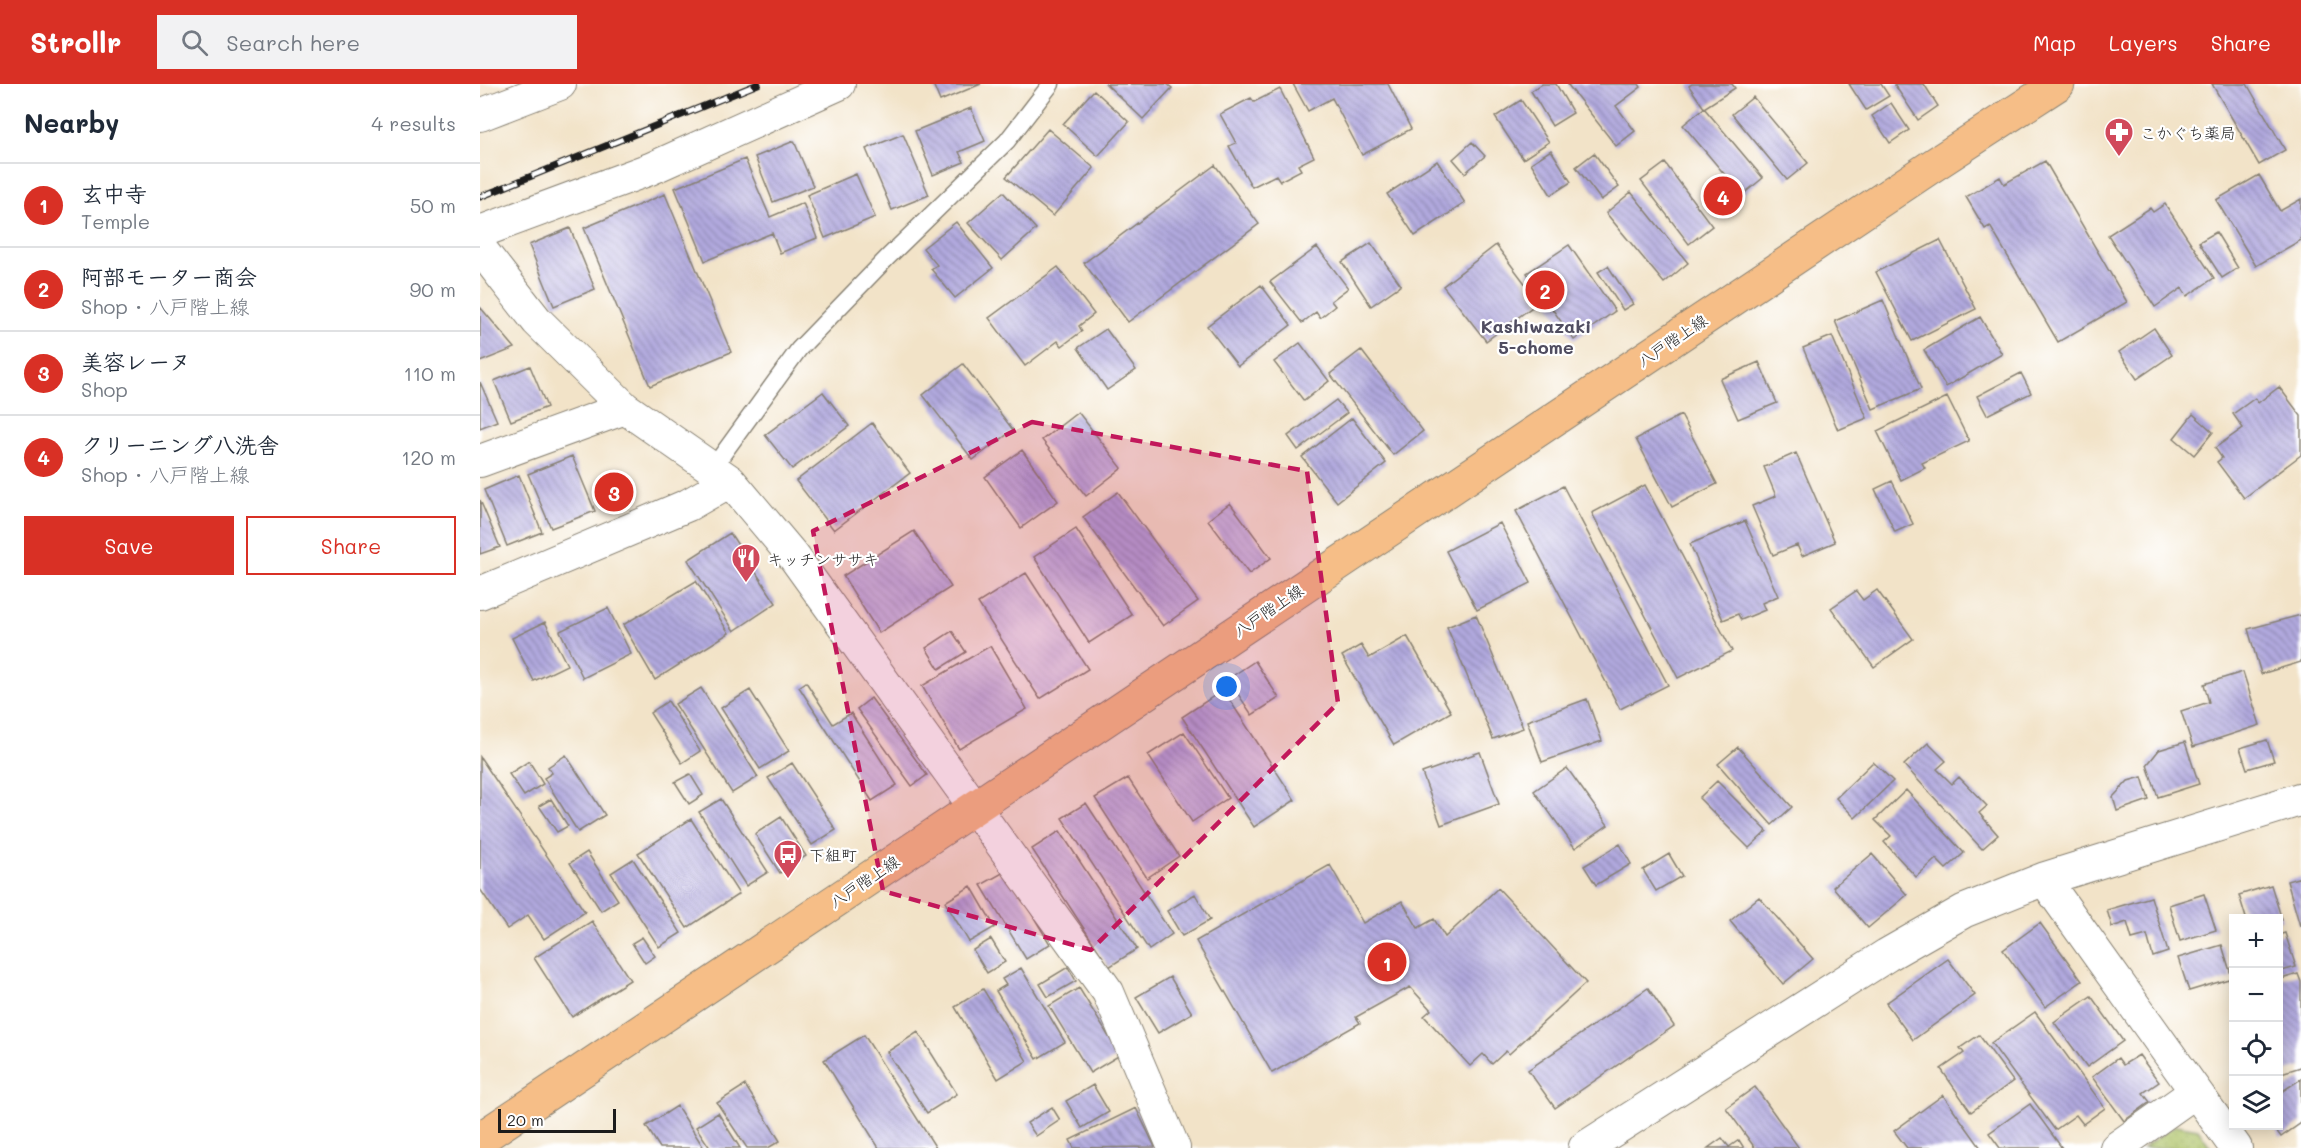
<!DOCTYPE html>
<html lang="en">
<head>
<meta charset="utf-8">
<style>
  :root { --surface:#fff; --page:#f2f2f3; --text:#1f2937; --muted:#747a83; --line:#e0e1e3; --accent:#d93025 }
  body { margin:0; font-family:Mali,"Klee One",sans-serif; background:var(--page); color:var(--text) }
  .controls { position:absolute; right:18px; bottom:18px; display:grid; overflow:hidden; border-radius:0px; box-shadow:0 3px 15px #0003 }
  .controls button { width:54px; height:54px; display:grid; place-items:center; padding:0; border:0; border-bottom:2px solid var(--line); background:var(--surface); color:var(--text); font:30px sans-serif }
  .scale { position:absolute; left:18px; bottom:15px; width:118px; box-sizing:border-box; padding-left:6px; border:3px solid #1c1c1c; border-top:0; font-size:16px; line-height:21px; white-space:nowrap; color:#1c1c1c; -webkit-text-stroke:4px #fff; paint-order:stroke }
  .you { position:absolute; left:747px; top:603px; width:21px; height:21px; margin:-15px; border:4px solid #fff; border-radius:50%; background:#1a73e8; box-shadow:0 0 0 9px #1a73e833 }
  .badge { display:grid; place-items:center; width:39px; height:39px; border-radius:50%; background:var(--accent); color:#fff; font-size:20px; font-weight:700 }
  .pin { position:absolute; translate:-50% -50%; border:3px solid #fff; box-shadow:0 2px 6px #0006 }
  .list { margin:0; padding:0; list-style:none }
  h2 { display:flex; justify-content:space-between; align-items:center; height:78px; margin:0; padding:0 24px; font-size:26px }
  h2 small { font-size:20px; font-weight:400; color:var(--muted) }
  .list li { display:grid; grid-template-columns:39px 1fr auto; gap:18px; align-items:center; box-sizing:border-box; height:84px; padding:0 24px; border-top:2px solid var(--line) }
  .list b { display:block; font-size:22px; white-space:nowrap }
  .list p { margin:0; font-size:20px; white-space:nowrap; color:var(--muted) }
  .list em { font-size:20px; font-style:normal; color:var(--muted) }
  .actions { display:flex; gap:12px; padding:18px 24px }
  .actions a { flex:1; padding:14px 0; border:2px solid var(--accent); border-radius:0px; text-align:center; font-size:21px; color:var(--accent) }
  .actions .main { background:var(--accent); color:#fff }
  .icon { flex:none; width:33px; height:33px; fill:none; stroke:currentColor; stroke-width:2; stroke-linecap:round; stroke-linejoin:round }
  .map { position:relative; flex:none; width:1821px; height:1064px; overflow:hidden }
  header { display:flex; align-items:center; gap:36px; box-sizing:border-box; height:84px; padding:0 30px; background:var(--accent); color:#fff }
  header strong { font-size:28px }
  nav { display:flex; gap:33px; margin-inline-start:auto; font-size:21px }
  .search { width:420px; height:54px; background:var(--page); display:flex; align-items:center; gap:15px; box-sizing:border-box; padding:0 21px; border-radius:0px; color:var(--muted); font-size:22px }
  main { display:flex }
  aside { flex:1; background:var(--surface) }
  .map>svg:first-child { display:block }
</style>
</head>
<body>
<header>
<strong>Strollr</strong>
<div class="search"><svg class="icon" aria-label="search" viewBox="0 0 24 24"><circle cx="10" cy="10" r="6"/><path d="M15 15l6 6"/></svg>Search here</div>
<nav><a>Map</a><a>Layers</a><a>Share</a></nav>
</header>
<main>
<aside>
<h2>Nearby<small>4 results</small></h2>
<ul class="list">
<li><span class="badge">1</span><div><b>玄中寺</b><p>Temple</p></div><em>50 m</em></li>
<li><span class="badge">2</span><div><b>阿部モーター商会</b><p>Shop · 八戸階上線</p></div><em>90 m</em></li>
<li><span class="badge">3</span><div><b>美容レーヌ</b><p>Shop</p></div><em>110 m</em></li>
<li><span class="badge">4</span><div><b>クリーニング八洗舎</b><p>Shop · 八戸階上線</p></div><em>120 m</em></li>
</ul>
<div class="actions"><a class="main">Save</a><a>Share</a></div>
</aside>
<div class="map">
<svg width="1821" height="1064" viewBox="0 0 1821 1064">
  <defs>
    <pattern id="park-dots" width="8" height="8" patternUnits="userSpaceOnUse" patternTransform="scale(1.5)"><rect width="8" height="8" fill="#adc266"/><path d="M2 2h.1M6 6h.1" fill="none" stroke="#94a658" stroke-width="1.8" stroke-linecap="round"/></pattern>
    <pattern id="building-back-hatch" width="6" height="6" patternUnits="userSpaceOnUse" patternTransform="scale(1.5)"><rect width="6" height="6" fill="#b1a9de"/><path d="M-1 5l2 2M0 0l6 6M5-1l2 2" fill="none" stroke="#8f89b3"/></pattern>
  </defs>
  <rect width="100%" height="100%" fill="#fff"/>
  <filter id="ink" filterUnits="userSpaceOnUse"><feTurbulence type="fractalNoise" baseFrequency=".0167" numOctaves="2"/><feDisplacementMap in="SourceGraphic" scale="12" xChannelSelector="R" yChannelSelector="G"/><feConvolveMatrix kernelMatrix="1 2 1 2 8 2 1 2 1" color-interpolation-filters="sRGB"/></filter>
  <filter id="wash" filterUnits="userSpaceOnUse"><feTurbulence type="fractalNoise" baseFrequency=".008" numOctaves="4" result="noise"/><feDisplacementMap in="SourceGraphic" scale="24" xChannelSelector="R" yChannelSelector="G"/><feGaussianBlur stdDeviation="1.35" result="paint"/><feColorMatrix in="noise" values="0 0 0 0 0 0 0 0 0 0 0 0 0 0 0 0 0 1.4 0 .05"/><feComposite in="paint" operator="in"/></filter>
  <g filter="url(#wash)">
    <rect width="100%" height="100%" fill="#f2e3c8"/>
    <path fill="url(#park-dots)" stroke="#646f41" stroke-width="1.5" d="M1696,1041l22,4 13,19h-68z"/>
    <g id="blocks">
      <path fill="url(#building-back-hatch)" d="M453,0h48l-41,17z
        M626,0h61l5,4 -29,31z
        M813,0h95l23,45 -49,26 -30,-57 -24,13z
        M1062,0h14l17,29 -21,13 -21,-35z
        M1090,0h69l2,3 -25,19 19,25 -19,15 -48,-61z
        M1212,0h40l3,4 -31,20 -15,-22z
        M1369,0h32l8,12 -23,14z
        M1414,0h30l14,22 -20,14z
        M1732,0h35l38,66 -26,15z
        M800,5l34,68 -16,8 3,5 -21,11 -4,-6 -24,12 -23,-41 7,-3 -16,-29 31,-16 3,4z
        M614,6l35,32 -31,34 -35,-32z
        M1273,13l55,66 -21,17 -55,-66z
        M1041,16l28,42 -26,17 -28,-42z
        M1411,19l18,27 -19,13 -18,-27z
        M491,24l14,33 -26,11 5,10 -31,13 -18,-44z
        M1224,24l59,70 -21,17 -59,-70z
        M568,45l46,39 -41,48 -47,-39z
        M423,50l26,61 -37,15 -26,-61z
        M314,57l19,45 -40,16 -18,-45z
        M992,58l13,14 -20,17 -12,-14z
        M1071,66l20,32 -20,13 -20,-32z
        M1114,69l25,34 -18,13 -25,-33z
        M265,75l25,58 33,-14 14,35 -37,15 -8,-20 -67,28 -30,-73z
        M957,77l28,42 -50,33 -28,-42z
        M1565,77l82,141 -69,40 -68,-116 -5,3 -19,-32 34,-20 4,7z
        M1185,79l47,63 -23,18 -48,-63z
        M735,81l44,59 -131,98 -44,-59z
        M376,90l19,43 -50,21 -18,-43z
        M1779,91l21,36 21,-12v41l-45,26 -40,-66z
        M523,108l33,37 -34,31 -34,-37z
        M1151,108l57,71 -24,20 -58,-70z
        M185,110l66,158 -81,34 -66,-158z
        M1685,120l49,74 -27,18 -5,-8 -27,19 -47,-72 42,-27 3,4z
        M476,138l37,46 -38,30 -24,-29 6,-4 -14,-17z
        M90,144l25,61 -41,17 -25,-61z
        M1736,148l22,36 -16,10 -23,-36z
        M1460,156l36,69 -64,32 -36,-69z
        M891,159l30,42 -30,21 -29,-44z
        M1016,161l43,57 -53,39 -43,-55z
        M1089,161l46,66 -41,29 -47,-67z
        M837,163l31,41 -17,13 4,5 -15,12 -4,-6 -14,11 -32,-41z
        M1128,182l25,38 -10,6 -25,-38z
        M578,183l36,47 -15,12 3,5 -20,15 -4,-5 -33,25 -36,-48z
        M781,201l30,40 -53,41 -31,-40z
        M1403,216l38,89 -48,20 -38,-88z
        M0,223l35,41 -35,14z
        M1500,233l22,37 -56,33 -22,-37z
        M1674,244l18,27 -35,24 -18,-27z
        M626,245l30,41 -29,20 -29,-42z
        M1352,252l35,82 -29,12 -35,-82z
        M820,259l29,38 -25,20 -30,-39z
        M881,266l62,81 -30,24 -63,-81z
        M1279,278l18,41 -39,16 -18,-40z
        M483,280l50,66 -40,30 -50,-65z
        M50,282l17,41 -36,14 -17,-40z
        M1541,289l10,20 -44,22 -10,-19z
        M0,298l17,39 -17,7z
        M1799,303l22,29v39l-57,43 -27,-36 5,-4 -7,-10 28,-20 -10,-14 22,-16 3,5z
        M343,308l26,34 -57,43 -27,-34z
        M1467,313l22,44 -47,22 3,5 -24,12 -24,-49z
        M856,316l11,13 -49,37 -10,-14z
        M598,328l44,56 -36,28 -44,-56z
        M1713,330l20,18 -19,23 -20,-17z
        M1201,331l36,69 -45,23 -36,-68z
        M872,334l34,45 -49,39 -35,-45z
        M392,339l38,50 -76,57 -38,-49z
        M542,366l36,51 -37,27 -36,-51z
        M1316,369l39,89 -33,14 -5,-11 -24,10 -21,-49 24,-10 -12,-29z
        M92,372l23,55 -44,17 -23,-54z
        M39,391l23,57 -35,14 -23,-56z
        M1412,397l21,43 -18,8 -20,-43z
        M1165,401l87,166 -54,27 -86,-165z
        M1083,402l105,199 -48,24 -104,-198z
        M638,408l80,109 -35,25 -80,-109z
        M0,416l20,47 -20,7z
        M750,419l41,55 -22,16 -41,-54z
        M1265,437l33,75 -16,7 3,7 -24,10 -3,-6 -15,6 -33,-76z
        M1020,439l31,60 -54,27 -31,-59z
        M596,445l56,86 -43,28 -55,-86z
        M434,447l37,56 -72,46 -36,-57z
        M250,449l46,70 -42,28 -46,-71z
        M546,489l62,96 -48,30 -62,-96z
        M216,497l33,52 -74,47 -32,-55z
        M1397,506l36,49 -39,28 -43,-59 25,-17 7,9z
        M128,524l23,46 -48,24 -23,-47z
        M996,531l47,113 -30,11 -46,-112z
        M1821,531v47l-40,12 -13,-45z
        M65,538l22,43 -33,16 -22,-43z
        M472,547l14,21 -27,17 -13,-21z
        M927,552l44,76 -57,33 -52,-89 19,-11 8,13z
        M510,562l37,63 -68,40 -37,-63z
        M775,577l24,37 -27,17 -24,-36z
        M1763,588l17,53 -67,22 -12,-36 28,-9 -5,-18z
        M326,598l27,42 18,-11 46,72 -25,16 -73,-114z
        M221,604l57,89 -26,16 -57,-89z
        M270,606l39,61 -29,18 -39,-61z
        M743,606l72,110 -41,27 -72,-110z
        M391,614l56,77 -15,11 -55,-77z
        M1107,615l15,42 -60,21 -15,-41z
        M188,617l32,50 -18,12 -32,-50z
        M704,648l44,66 -36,24 -44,-67z
        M1787,656l7,21 -27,8 -7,-21z
        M1705,658l14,42 -41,13 -11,-32 12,-15z
        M1448,659l18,18 -9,8 15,15 7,-7 28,29 -8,7 19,22 -16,14 -78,-84z
        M1258,663l54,60 -20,18 -54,-61z
        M1000,668l19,52 -58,21 -19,-52z
        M86,671l39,60 -27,17 -34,-54 8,-5 -4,-6z
        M0,673l105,155 -41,27 -16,-24 -21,14 -27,-40z
        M49,677l14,23 -19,12 -15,-22z
        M1393,678l20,19 -38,37 -19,-20z
        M312,679l44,67 -24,15 -44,-67z
        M1087,684l41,57 -33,23 -41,-57z
        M210,690l13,21 -14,9 -14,-22z
        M1662,693l7,23 -32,11 -4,-14 15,-16z
        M648,694l51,78 -32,22 -52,-80z
        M1237,697l50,50 -18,17 -50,-50z
        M1426,706l58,63 -18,16 -10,-10 -20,18 -32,-35 7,-6 -16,-16z
        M71,715l17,27 -11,6 -18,-26z
        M241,715l47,73 -22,14 -47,-74z
        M606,719l86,131 -23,16 -87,-132z
        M301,733l25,39 -26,17 -25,-39z
        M211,735l48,75 -52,34 -49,-75z
        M580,747l77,118 -28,18 -77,-118z
        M1140,760l11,20 -35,21 -12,-19z
        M107,768l31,48 -17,11 -31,-48z
        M1189,770l13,22 -26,15 -13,-21z
        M1392,770l35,41 -39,33 -35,-41z
        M153,775l48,74 -22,14 -48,-74z
        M850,781l33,58 39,-22 16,27 16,-9 11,18 53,-49 88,95 -77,71 -3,-3 -14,13 -9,-10 -13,12 -46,-50 7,-6 -21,-23 -54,30 4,6 -88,50 -76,-132z
        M526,787l44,73 -24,15 -45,-74z
        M1821,793v49h-1l-13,-45z
        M1791,801l11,35 -36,-2 -7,-23z
        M491,802l24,41 -26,15 -24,-40z
        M715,810l15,26 -28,16 -15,-25z
        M1724,810l12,36 -36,11 -11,-36z
        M1279,813l54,62 -30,25 -53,-63z
        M1671,813l17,55 -15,5 -6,-22 -15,4 -5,-17 -15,5 -5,-17z
        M112,837l38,59 -58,37 -38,-59z
        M1560,839l42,58 -37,26 -42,-57z
        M1805,849l11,34 -18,5v-37z
        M162,853l13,19 -10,7 -13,-20z
        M511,855l14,23 -18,11 -14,-23z
        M1742,861l10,33 -43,13 -11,-33z
        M1468,875l27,36 -62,45 -27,-37z
        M588,883l8,14 -28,16 -8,-13z
        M541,884l44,74 -28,17 -41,-68 10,-6 -4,-6z
        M1818,890l3,8v85l-23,7v-94z
        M690,893l22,36 -34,20 -22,-36z
        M599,904l41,67 -30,18 -41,-67z
        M1168,904l26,38 -119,82 -27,-38z
        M503,905l44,72 -29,18 -43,-72z
        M1611,912l32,45 -36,26 -33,-45z
        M1555,928l70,96 -22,16 -7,-9 -21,15 -64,-87z
        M438,948l39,62 -30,19 -40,-61z
        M384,951l72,113h-57l-55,-88z
        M1499,951l34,46 -42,31 -30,-43 23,-16 -4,-5z
        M1659,971l20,27 -16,11 7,9 -26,19 -32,-44 26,-19 5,7z
        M1821,995v44l-20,14 -8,-11h5v-32z
        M265,1001l35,56 -12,7h-21l-30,-45z
        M613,1001l16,27 -27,16 -16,-27z
        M1275,1003l44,61h-44l-29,-40z
        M1463,1011l38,53h-74l-13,-17z
        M1550,1020l32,44h-62l-11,-15z
        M197,1022l27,42h-44l-14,-22z
        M572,1023l8,13 -24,16 -9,-13z
        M656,1024l19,39 -81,1 -4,-8z
        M238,1029l22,35h-30l-14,-21z
        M1242,1054l7,9 10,-7 5,8h-36z"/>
    </g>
  </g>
  <g filter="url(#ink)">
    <use href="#blocks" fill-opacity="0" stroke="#878072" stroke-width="1.5"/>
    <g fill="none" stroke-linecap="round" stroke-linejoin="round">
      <g stroke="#878072" stroke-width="19">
        <path id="service" d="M232,385l87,-120 89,-92 119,-116 44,-57"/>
      </g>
      <g stroke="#878072" stroke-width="34">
        <path id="minor" d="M0,31l80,-31
          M0,148l170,-63 189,-85
          M0,164l57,73 88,87 105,73 64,76 314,435 66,156
          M0,377l145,-53
          M0,509l208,-88 42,-24
          M1564,795l192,269
          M1636,1064l79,-56"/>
      </g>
      <g stroke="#878072" stroke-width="35">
        <path id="tertiary" d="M1105,1064l302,-193 77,-44 80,-32 257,-80"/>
      </g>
      <g stroke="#878072" stroke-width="35">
        <path id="primary" d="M0,1055l1449,-971 129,-84"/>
      </g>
      <use href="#service" stroke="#fff" stroke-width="16"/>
      <use href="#minor" stroke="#fff" stroke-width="32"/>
      <use href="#tertiary" stroke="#fff" stroke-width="33"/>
      <use href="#primary" stroke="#f6be87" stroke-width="33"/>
      <g stroke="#1c1c1c" stroke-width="7">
        <path id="rail" d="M0,113l278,-113"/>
      </g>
      <use href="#rail" stroke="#fff" stroke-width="4.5" stroke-dasharray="14" stroke-linecap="butt"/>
    </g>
  </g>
  <path fill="#c2185b" fill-opacity="0.2" stroke="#c2185b" stroke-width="4.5" stroke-dasharray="12 8" stroke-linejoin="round" d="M552,338l275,49 31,232 -247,247 -208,-59 -70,-360z"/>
  <defs>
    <g id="pharmacy-pin" transform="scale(1.5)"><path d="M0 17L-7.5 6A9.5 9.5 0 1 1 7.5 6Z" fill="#d1495b" stroke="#fff"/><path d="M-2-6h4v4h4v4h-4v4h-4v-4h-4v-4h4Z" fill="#fff"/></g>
    <g id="restaurant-pin" transform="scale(1.5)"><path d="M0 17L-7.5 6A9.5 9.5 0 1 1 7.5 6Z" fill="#d1495b" stroke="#fff"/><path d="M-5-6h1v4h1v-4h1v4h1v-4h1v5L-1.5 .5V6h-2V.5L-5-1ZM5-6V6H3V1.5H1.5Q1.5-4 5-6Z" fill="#fff"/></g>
    <g id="bus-pin" transform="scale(1.5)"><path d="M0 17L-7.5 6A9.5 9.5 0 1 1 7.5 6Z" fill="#d1495b" stroke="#fff"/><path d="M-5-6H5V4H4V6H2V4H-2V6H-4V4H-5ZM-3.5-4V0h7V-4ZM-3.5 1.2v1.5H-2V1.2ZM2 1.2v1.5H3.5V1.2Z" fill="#fff"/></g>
  </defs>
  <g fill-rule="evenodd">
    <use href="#pharmacy-pin" x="1639" y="48"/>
    <use href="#restaurant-pin" x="266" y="474"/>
    <use href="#bus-pin" x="308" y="770"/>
  </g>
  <g text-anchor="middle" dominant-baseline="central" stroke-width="4.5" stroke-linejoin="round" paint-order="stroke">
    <g font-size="16" fill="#1c1c1c" stroke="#fff" text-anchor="start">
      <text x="1660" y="48">こかぐち薬局</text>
      <text x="287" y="474">キッチンササキ</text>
      <text x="329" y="770">下組町</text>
    </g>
    <g font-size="16" fill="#1c1c1c" stroke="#fff">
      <text transform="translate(1192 256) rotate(-34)">八戸階上線</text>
      <text transform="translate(788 526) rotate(-34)">八戸階上線</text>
      <text transform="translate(384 797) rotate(-34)">八戸階上線</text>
    </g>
    <g font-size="18" font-weight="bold" fill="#504d60" stroke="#fff">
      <text x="1056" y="242">Kashiwazaki<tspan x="1056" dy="21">5-chome</tspan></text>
    </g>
  </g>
</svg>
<div class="controls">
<button>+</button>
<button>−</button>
<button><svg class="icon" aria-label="locate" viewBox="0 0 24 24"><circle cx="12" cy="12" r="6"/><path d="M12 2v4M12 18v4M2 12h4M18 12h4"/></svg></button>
<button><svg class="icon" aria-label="layers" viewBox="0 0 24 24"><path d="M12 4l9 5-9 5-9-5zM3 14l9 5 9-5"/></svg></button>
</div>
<div class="scale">20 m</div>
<div class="you"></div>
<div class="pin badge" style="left:907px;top:878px">1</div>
<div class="pin badge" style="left:1065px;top:206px">2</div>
<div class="pin badge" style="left:134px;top:408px">3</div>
<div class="pin badge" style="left:1243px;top:112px">4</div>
</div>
</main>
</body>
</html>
